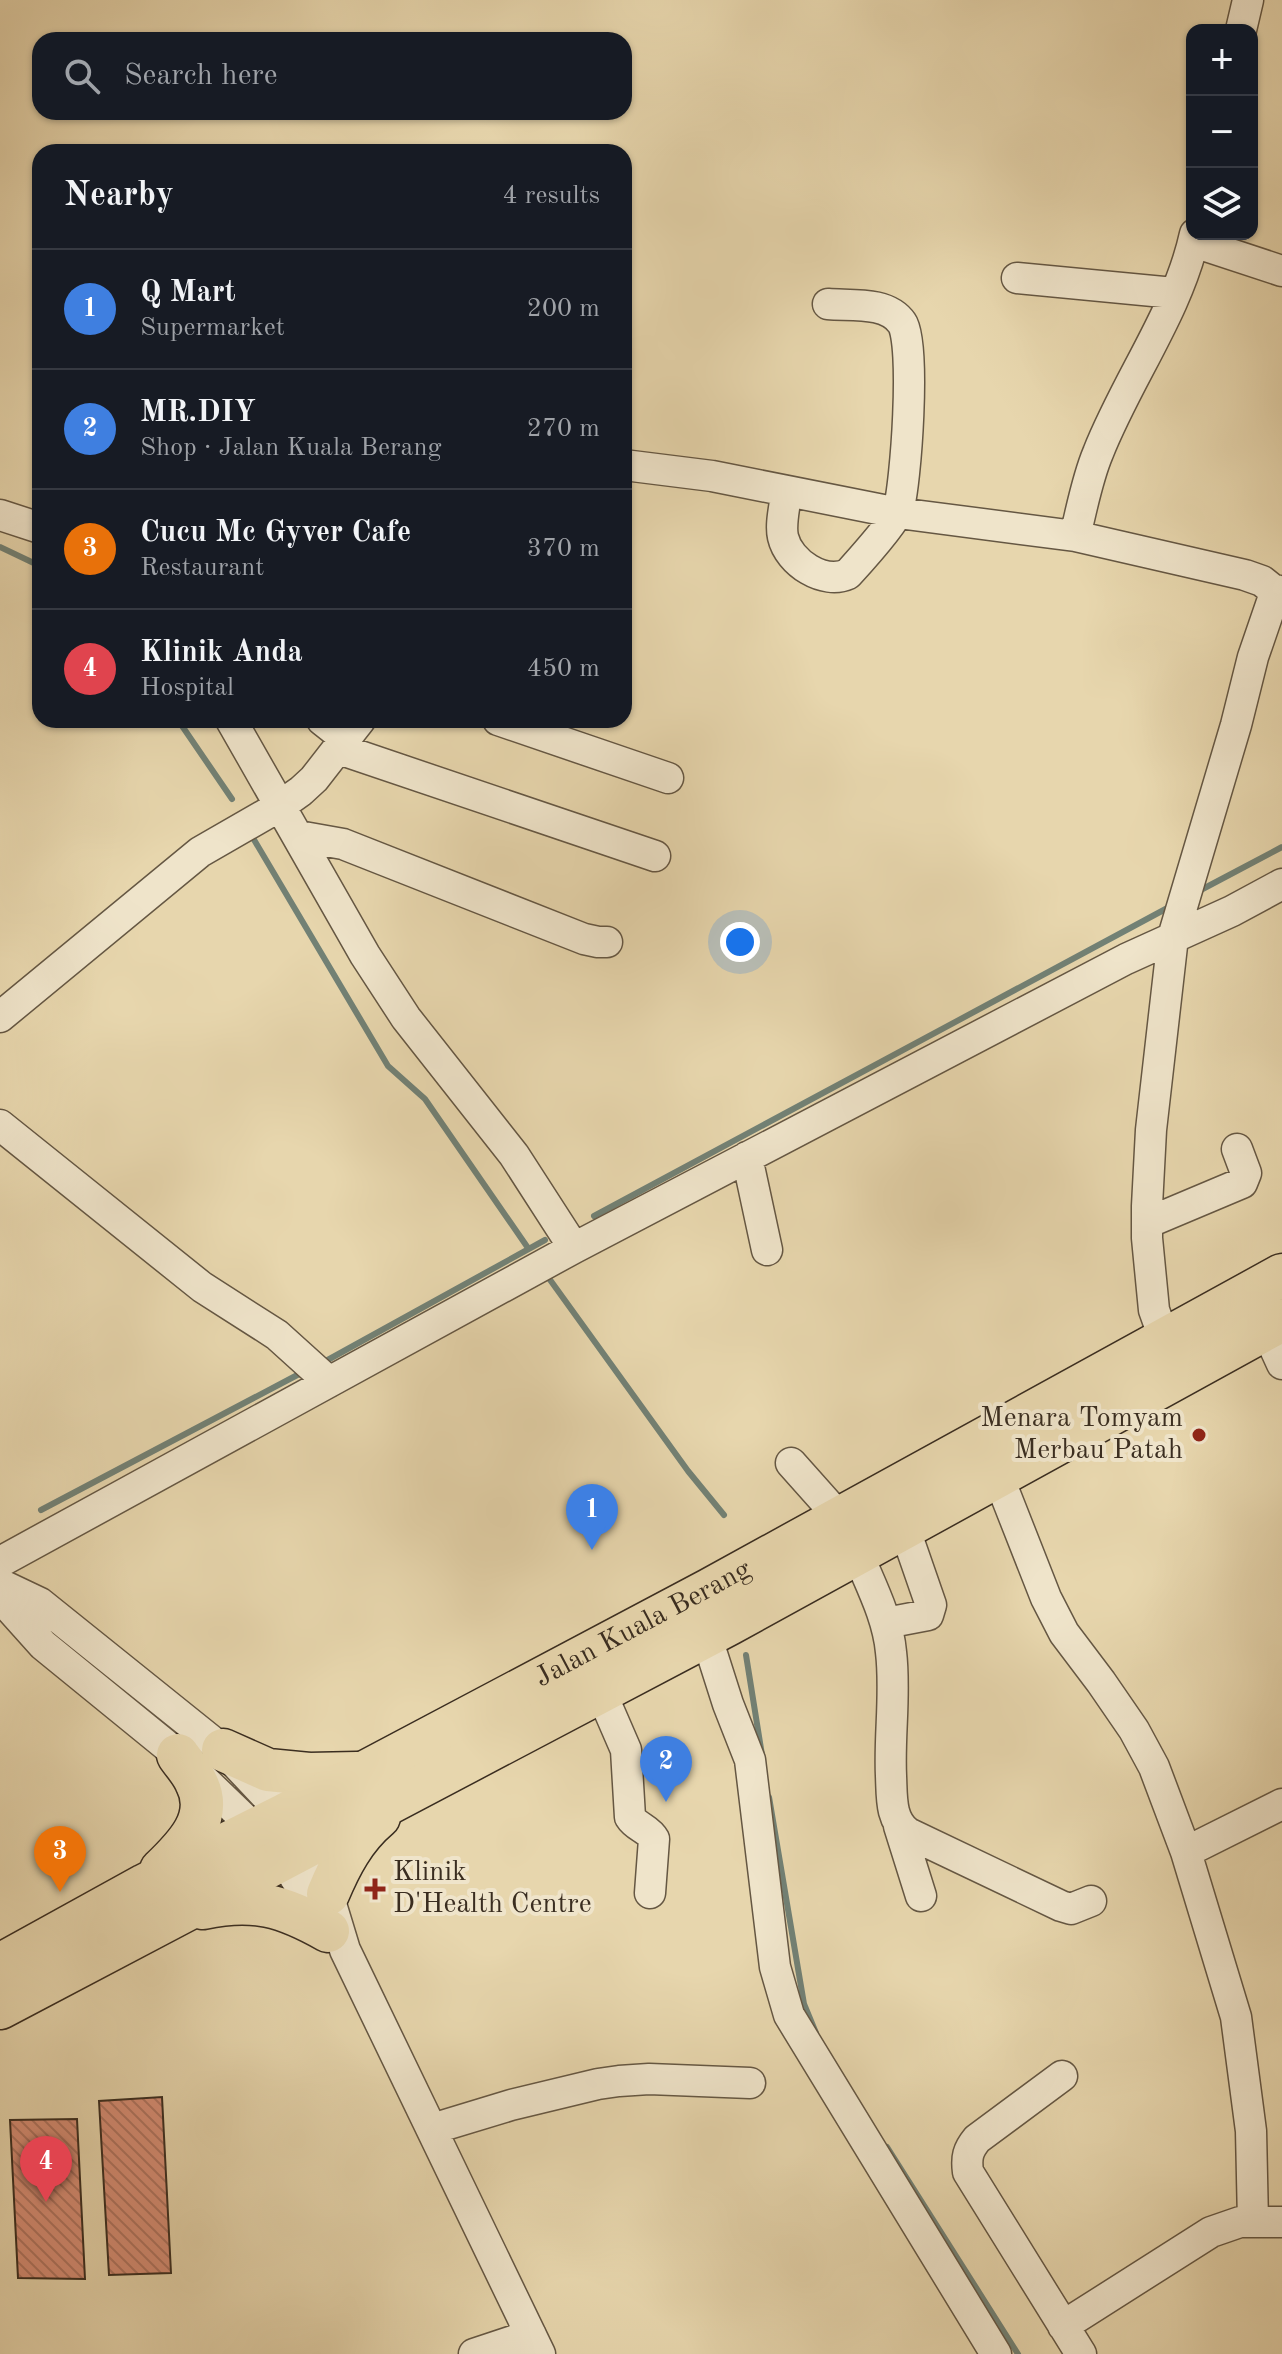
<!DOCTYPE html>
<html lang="en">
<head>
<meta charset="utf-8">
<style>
  :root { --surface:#171b24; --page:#20242c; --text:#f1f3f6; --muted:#9ea1a6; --line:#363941; --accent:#0f766e }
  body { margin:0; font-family:"Old Standard TT",serif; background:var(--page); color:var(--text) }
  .controls { position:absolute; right:24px; top:24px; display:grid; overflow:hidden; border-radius:16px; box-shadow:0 2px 6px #0004 }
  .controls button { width:72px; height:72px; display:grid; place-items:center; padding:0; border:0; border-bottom:2px solid var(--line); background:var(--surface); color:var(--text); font:40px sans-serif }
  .you { position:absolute; left:740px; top:942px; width:28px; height:28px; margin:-20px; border:6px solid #fff; border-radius:50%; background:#1a73e8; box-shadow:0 0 0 12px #1a73e833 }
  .badge { display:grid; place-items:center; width:52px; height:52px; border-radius:50%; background:var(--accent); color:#fff; font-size:26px; font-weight:700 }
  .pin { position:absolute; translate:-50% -66px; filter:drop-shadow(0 2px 4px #0008) }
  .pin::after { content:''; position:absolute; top:42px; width:28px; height:24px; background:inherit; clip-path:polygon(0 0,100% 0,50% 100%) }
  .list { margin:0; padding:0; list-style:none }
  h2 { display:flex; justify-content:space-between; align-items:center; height:104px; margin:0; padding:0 32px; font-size:34px }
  h2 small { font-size:26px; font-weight:400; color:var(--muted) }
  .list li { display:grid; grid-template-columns:52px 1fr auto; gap:24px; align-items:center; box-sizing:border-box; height:120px; padding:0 32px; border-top:2px solid var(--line) }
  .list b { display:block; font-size:30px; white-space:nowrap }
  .list p { margin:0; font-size:26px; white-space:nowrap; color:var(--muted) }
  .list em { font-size:26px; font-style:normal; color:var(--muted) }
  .icon { flex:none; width:44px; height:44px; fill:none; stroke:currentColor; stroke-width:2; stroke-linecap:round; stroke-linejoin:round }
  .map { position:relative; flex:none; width:1282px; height:2354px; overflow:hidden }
  .search { position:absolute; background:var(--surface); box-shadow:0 2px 6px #0004; left:32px; top:32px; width:600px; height:88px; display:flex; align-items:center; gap:20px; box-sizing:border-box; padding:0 28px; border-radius:24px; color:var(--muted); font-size:30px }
  .panel { position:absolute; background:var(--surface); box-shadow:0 2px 6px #0004; left:32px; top:144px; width:600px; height:584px; border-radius:24px }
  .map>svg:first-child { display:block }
</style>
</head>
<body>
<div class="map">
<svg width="1282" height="2354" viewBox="0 0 1282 2354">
  <defs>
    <pattern id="building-back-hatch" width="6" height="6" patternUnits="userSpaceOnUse" patternTransform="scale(2)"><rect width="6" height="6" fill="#d78e76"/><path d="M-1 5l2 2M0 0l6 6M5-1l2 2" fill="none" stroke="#af7460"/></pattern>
  </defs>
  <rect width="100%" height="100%" fill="#e7d6ad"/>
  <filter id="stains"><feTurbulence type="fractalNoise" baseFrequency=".0025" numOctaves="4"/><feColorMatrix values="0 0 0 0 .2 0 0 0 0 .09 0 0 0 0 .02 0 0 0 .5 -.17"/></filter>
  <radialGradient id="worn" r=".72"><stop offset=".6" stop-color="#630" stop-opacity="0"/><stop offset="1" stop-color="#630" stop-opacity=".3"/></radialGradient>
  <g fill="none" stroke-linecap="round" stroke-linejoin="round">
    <path stroke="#728175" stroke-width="6" d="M0,547l40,19
      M178,720l54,79
      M253,838l135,228 37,33 103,149
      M1197,892l85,-45
      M594,1216l579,-311
      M548,1277l140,194 36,44
      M324,1362l221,-122
      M41,1510l262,-138
      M746,1655l16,100
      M769,1797l35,207 12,29
      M887,2147l131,207"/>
  </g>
  <path fill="url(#building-back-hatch)" stroke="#3a2d20" stroke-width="2" d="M162,2097l9,176 -62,2 -10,-174z
    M77,2119l8,160 -67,-1 -8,-158z"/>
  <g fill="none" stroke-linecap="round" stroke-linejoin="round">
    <g stroke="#655743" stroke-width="33">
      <path id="minor" d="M1241,30l7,-30
        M1194,242l88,29
        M1017,278l157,15
        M624,465l88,11 186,37 177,23 170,39 17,6 20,16
        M786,493c-1,13 -6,31 -3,44 6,26 41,48 65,37 10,-11 46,-51 50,-63 8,-25 18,-169 4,-188 -15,-22 -51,-17 -74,-19
        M0,515l40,13
        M1075,536c7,-28 12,-57 23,-83 29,-74 80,-141 97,-219
        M231,720l134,235 41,63 108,137 60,93
        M322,720l24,19
        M498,720l170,58
        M339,749l316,107
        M298,836l45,8 241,95 14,3h9
        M0,1017l200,-165 80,-46 21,-15 13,-12 46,-59
        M0,1125l202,162 75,48 52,47
        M747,1157l20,93
        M1147,1223l95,-40 4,-10 -9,-24
        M1266,1329l16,35
        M1164,1338l-10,-28 -7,-72v-32l4,-76 22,-193 63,-212 17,-68 23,-67
        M791,1463l49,55
        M998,1476l48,122 18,35 37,49 33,48 20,37 32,85 50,165 15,114 2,91
        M857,1552c13,32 31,65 34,100 5,41 -2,83 0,124 1,21 -1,44 17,57l153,73 10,3 20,-8
        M0,1562l574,-314 552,-289 106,-48 50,-27
        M0,1584l40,19 183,147 61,65 21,31 23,48 17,56 195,404
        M0,1597l43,48 135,110 77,74 28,29 42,68
        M886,1623l42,-8 3,-10 -27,-78
        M706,1635l22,69 22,56 25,207 14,48 207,339
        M600,1690l26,60 4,67c6,10 19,12 24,22l-4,54
        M899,1826l22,70
        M1186,1852l96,-48
        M1062,2076l-85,63c-9,11 -11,18 -9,33l113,182
        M432,2129l79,-24 87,-21 21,-3 30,-2 101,4
        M1063,2326l148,-94 29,-10h42
        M474,2354l57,-19"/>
    </g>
    <g stroke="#3a2d20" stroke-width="45">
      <g id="highway">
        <path d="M223,1750l45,20 41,4 48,-1"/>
        <path d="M161,1870c24,-23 54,-53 35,-88 -4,-10 -12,-18 -18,-27"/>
        <path d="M328,1894c12,-29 26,-56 51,-77"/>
        <path d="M203,1908c51,-11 81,-2 125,23"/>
        <path id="s1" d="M0,1965l145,-80 139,-70 425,-225 573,-315"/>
        <path d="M0,2008l729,-384 553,-304"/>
      </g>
    </g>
    <use href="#minor" stroke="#efe4ca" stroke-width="30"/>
    <use href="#highway" stroke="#e7d6ad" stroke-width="42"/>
  </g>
  <g fill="#8f2418" stroke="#efe4ca" stroke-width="3">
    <circle cx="1199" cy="1435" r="8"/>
    <path d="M371 1877h8v8h8v8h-8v8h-8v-8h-8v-8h8z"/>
  </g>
  <g text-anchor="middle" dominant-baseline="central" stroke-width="8" stroke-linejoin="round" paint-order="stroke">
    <g font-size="28" fill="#3a2d20" stroke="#efe4ca" text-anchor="end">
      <text x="1183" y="1419">Menara Tomyam<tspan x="1183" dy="32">Merbau Patah</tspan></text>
      <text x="393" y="1873" text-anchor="start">Klinik<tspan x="393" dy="32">D'Health Centre</tspan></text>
    </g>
    <g font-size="28" fill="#3a2d20" stroke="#efe4ca">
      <text stroke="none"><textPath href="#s1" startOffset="728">Jalan Kuala Berang</textPath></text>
    </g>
  </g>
  <rect width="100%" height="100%" filter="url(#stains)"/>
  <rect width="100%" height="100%" fill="url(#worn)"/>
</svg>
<div class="controls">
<button>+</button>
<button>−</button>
<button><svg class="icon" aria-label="layers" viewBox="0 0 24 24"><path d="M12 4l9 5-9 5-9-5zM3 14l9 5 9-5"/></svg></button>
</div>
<div class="you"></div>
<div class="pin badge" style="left:592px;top:1550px;background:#3f7fe0">1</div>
<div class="pin badge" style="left:666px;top:1802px;background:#3f7fe0">2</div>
<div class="pin badge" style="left:60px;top:1892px;background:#e8710a">3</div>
<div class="pin badge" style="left:46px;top:2202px;background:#e0444e">4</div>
<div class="search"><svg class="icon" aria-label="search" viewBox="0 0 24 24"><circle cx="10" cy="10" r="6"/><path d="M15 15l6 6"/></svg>Search here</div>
<section class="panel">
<h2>Nearby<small>4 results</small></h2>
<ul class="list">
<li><span class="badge" style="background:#3f7fe0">1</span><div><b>Q Mart</b><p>Supermarket</p></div><em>200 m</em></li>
<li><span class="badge" style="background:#3f7fe0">2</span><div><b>MR.DIY</b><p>Shop · Jalan Kuala Berang</p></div><em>270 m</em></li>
<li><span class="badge" style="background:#e8710a">3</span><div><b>Cucu Mc Gyver Cafe</b><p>Restaurant</p></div><em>370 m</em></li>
<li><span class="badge" style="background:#e0444e">4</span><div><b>Klinik Anda</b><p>Hospital</p></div><em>450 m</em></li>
</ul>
</section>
</div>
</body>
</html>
